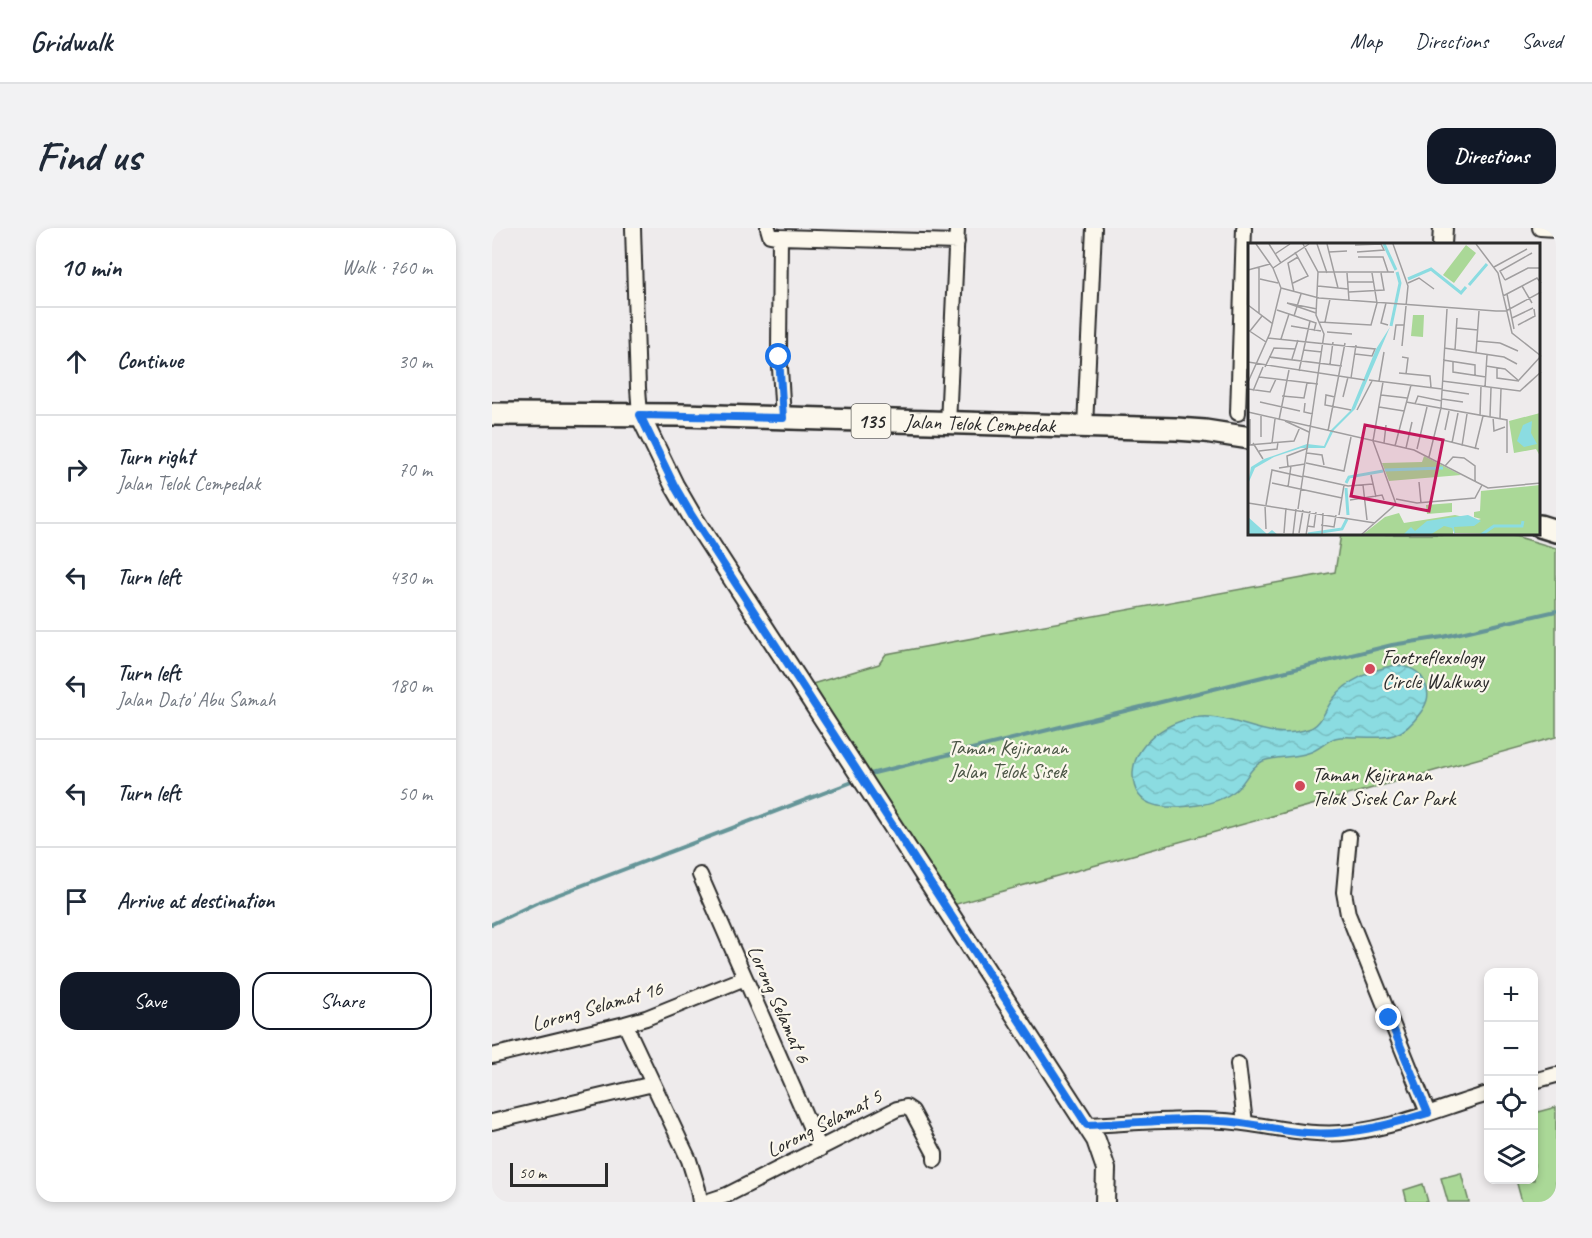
<!DOCTYPE html>
<html lang="en">
<head>
<meta charset="utf-8">
<style>
  :root { --surface:#fff; --page:#f2f2f3; --text:#1f2937; --muted:#747a83; --line:#e0e1e3; --accent:#111827 }
  body { margin:0; font-family:Caveat,sans-serif; background:var(--page); color:var(--text) }
  .controls { position:absolute; right:18px; bottom:18px; display:grid; overflow:hidden; border-radius:12px; box-shadow:0 3px 9px #0003 }
  .controls button { width:54px; height:54px; display:grid; place-items:center; padding:0; border:0; border-bottom:2px solid var(--line); background:var(--surface); color:var(--text); font:30px sans-serif }
  .scale { position:absolute; left:18px; bottom:15px; width:98px; box-sizing:border-box; padding-left:6px; border:3px solid #2b2b2b; border-top:0; font-size:16px; line-height:21px; white-space:nowrap; color:#2b2b2b; -webkit-text-stroke:4px #fbf7ec; paint-order:stroke }
  .stop { position:absolute; width:18px; height:18px; margin:-14px; border:4px solid #1a73e8; border-radius:50%; background:#fff }
  .stop.end { background:#1a73e8; border-color:#fff; box-shadow:0 2px 6px #0008 }
  .list { margin:0; padding:0; list-style:none }
  h2 { display:flex; justify-content:space-between; align-items:center; height:78px; margin:0; padding:0 24px; font-size:26px }
  h2 small { font-size:20px; font-weight:400; color:var(--muted) }
  .list li { display:grid; grid-template-columns:39px 1fr auto; gap:18px; align-items:center; box-sizing:border-box; height:108px; padding:0 24px; border-top:2px solid var(--line) }
  .list b { display:block; font-size:22px; white-space:nowrap }
  .list p { margin:0; font-size:20px; white-space:nowrap; color:var(--muted) }
  .list em { font-size:20px; font-style:normal; color:var(--muted) }
  .actions { display:flex; gap:12px; padding:18px 24px }
  .actions a { flex:1; padding:14px 0; border:2px solid var(--accent); border-radius:18px; text-align:center; font-size:21px; color:var(--accent) }
  .actions .main { background:var(--accent); color:#fff }
  .icon { flex:none; width:33px; height:33px; fill:none; stroke:currentColor; stroke-width:2; stroke-linecap:round; stroke-linejoin:round }
  .map { position:relative; flex:none; width:1064px; height:974px; overflow:hidden; border-radius:18px }
  header { display:flex; align-items:center; gap:36px; box-sizing:border-box; height:84px; padding:0 30px; background:var(--surface); border-bottom:2px solid var(--line) }
  header strong { font-size:28px }
  nav { display:flex; gap:33px; margin-inline-start:auto; font-size:21px }
  .intro { display:flex; align-items:center; justify-content:space-between; box-sizing:border-box; height:144px; padding:0 36px }
  h1 { margin:0; font-size:42px }
  .button { padding:15px 27px; border-radius:18px; background:var(--accent); color:#fff; font-size:21px; font-weight:700 }
  main { display:flex; gap:36px; padding:0 36px }
  aside { flex:1; background:var(--surface); border-radius:18px; box-shadow:0 3px 9px #0003 }
  .map>svg:first-child { display:block }
</style>
</head>
<body>
<header>
<strong>Gridwalk</strong>
<nav><a>Map</a><a>Directions</a><a>Saved</a></nav>
</header>
<div class="intro"><h1>Find us</h1><a class="button">Directions</a></div>
<main>
<aside>
<h2>10 min<small>Walk · 760 m</small></h2>
<ul class="list">
<li><svg class="icon" aria-label="ahead" viewBox="0 0 24 24"><path d="M12 20V5M6 11l6-6 6 6"/></svg><div><b>Continue</b></div><em>30 m</em></li>
<li><svg class="icon" aria-label="right" viewBox="0 0 24 24"><path d="M7 20v-9h11M14 6l5 5-5 5"/></svg><div><b>Turn right</b><p>Jalan Telok Cempedak</p></div><em>70 m</em></li>
<li><svg class="icon" aria-label="left" viewBox="0 0 24 24"><path d="M17 20v-9H6M10 6l-5 5 5 5"/></svg><div><b>Turn left</b></div><em>430 m</em></li>
<li><svg class="icon" aria-label="left" viewBox="0 0 24 24"><path d="M17 20v-9H6M10 6l-5 5 5 5"/></svg><div><b>Turn left</b><p>Jalan Dato' Abu Samah</p></div><em>180 m</em></li>
<li><svg class="icon" aria-label="left" viewBox="0 0 24 24"><path d="M17 20v-9H6M10 6l-5 5 5 5"/></svg><div><b>Turn left</b></div><em>50 m</em></li>
<li><svg class="icon" aria-label="arrive" viewBox="0 0 24 24"><path d="M6 21V4h12l-3 4 3 4H6"/></svg><div><b>Arrive at destination</b></div></li>
</ul>
<div class="actions"><a class="main">Save</a><a>Share</a></div>
</aside>
<div class="map">
<svg width="1064" height="974" viewBox="0 0 1064 974">
  <defs>
    <pattern id="water-waves" width="16" height="10" patternUnits="userSpaceOnUse" patternTransform="scale(1.5)"><rect width="16" height="10" fill="#8bdce1"/><path d="M0 5q4-4 8 0t8 0" fill="none" stroke="#78bdc1"/></pattern>
  </defs>
  <rect width="100%" height="100%" fill="#eeebec"/>
  <filter id="ink" filterUnits="userSpaceOnUse"><feTurbulence type="fractalNoise" baseFrequency=".0167" numOctaves="2"/><feDisplacementMap in="SourceGraphic" scale="12" xChannelSelector="R" yChannelSelector="G"/><feConvolveMatrix kernelMatrix="1 2 1 2 8 2 1 2 1" color-interpolation-filters="sRGB"/></filter>
  <g filter="url(#ink)">
    <path fill="#aad897" stroke="#6a8261" stroke-width="1.5" d="M849,306h167l48,14v189l-603,168 -144,-220 70,-21 7,-10 449,-82z
      M1064,879v95h-34l-6,-22h18v-67z
      M969,945l8,29h-21l-7,-24z
      M931,956l5,18h-21l-3,-12z"/>
    <path fill="url(#water-waves)" stroke="#659598" stroke-width="1.5" d="M904,437c13,2 24,5 29,18 5,11 3,19 -4,29 -19,27 -32,26 -63,25 -7,0 -16,-1 -23,1 -9,3 -17,13 -27,15 -15,5 -30,3 -45,8 -13,6 -17,20 -27,29 -10,8 -26,14 -38,15 -28,4 -66,7 -65,-32 1,-34 46,-59 77,-56 35,3 61,24 98,12 14,-4 17,-20 25,-30 13,-19 42,-30 63,-34z"/>
    <g fill="none" stroke-linecap="round" stroke-linejoin="round">
      <path stroke="#659598" stroke-width="4" d="M378,546l522,-129 51,-8 113,-26
        M0,696l44,-21 319,-122"/>
      <g stroke="#2b2b2b" stroke-width="18">
        <path id="street" d="M141,0l5,160 2,27
          M276,0l2,7 10,2 177,5
          M1048,0l16,1
          M288,9l-1,114 4,67
          M746,185l6,-185
          M456,196l9,-196
          M593,199l9,-199
          M857,609l-5,55 4,22 80,199
          M208,647l120,274
          M133,796l64,136 9,29 2,13
          M0,828l133,-32 21,-6 99,-40
          M746,836l7,59
          M1042,853l22,-6
          M0,894l161,-38
          M595,897c45,-2 92,-7 137,-4 44,3 83,17 128,11 46,-5 92,-25 136,-38
          M214,974l21,-7 170,-86 9,-2 6,4 23,43v6"/>
      </g>
      <g stroke="#2b2b2b" stroke-width="22">
        <path id="secondary" d="M950,16l1,-16
          M148,187l34,70 18,31 404,624 10,29 -1,33"/>
      </g>
      <g stroke="#2b2b2b" stroke-width="26">
        <g id="primary">
          <path id="s1" d="M0,186l189,1 495,14 29,2 45,7"/>
          <path d="M1048,298l16,5"/>
        </g>
      </g>
      <use href="#street" stroke="#fbf7ec" stroke-width="14"/>
      <use href="#secondary" stroke="#fbf7ec" stroke-width="18"/>
      <use href="#primary" stroke="#fbf7ec" stroke-width="21"/>
    </g>
  </g>
  <g fill="none" stroke-linecap="round" stroke-linejoin="round" filter="url(#ink)">
    <path stroke="#1a73e8" stroke-width="8" d="M287,129l4,61 -143,-3 34,70 18,31 395,609c44,-2 89,-7 133,-4 30,1 57,10 87,12 42,3 81,-8 121,-20l-39,-95"/>
  </g>
  <g fill="#d1495b" stroke="#fbf7ec" stroke-width="2">
    <circle cx="878" cy="441" r="6"/>
    <circle cx="808" cy="558" r="6"/>
  </g>
  <g text-anchor="middle" dominant-baseline="central" stroke-width="4.5" stroke-linejoin="round" paint-order="stroke">
    <rect fill="#fbf7ec" stroke="#696865" stroke-width="1.5" x="359.5" y="176" width="39" height="34" rx="4.5"/>
    <g font-size="20" font-weight="bold" fill="#2b2b2b">
      <text x="379" y="193">135</text>
    </g>
    <g font-size="21" fill="#2b2b2b" stroke="#fbf7ec">
      <text stroke="none"><textPath href="#s1" startOffset="488">Jalan Telok Cempedak</textPath></text>
      <text transform="translate(287 776) rotate(66)">Lorong Selamat 6</text>
      <text transform="translate(105 778) rotate(-16)">Lorong Selamat 16</text>
      <text transform="translate(332 895) rotate(-27)">Lorong Selamat 5</text>
    </g>
    <g font-size="21" fill="#2b2b2b" stroke="#fbf7ec" text-anchor="start">
      <text x="890" y="429">Footreflexology<tspan x="890" dy="24">Circle Walkway</tspan></text>
      <text x="820" y="546">Taman Kejiranan<tspan x="820" dy="24">Telok Sisek Car Park</tspan></text>
    </g>
    <g font-size="21" fill="#4b5646" stroke="#fbf7ec">
      <text x="516" y="519">Taman Kejiranan<tspan x="516" dy="24">Jalan Telok Sisek</tspan></text>
    </g>
  </g>
  <g transform="translate(756 15)">
    <rect width="292" height="292" fill="#eeebec"/>
    <path d="M292,242v50l-86,-2v-6l27,-8 -7,-2v-5l6,-1 1,-20z" fill="#aad897"/>
    <path d="M218,2l10,8 -22,30 -11,-8zM165,72h11l-1,22 -12,-1zM292,170v43l-4,-7 -22,4 -5,-32zM176,213l37,19 -72,6 -7,-18 40,-1zM204,260v9l-25,2 -1,-9zM151,270l5,10 51,-8 26,6 -7,5 -21,2v7h-91l23,-18z" fill="#aad897"/>
    <path d="M142,84l-35,82 -21,21 -9,18h-24l-27,9 -19,11 -7,16 3,-17 13,-8 43,-15 17,2 7,-16 20,-20 25,-61zM284,178l-1,12 6,11 -13,3 -7,-6 6,-16zM220,272l13,6 -7,5 -20,1 1,8 -3,-7 -8,-2 -14,9h-27l8,-8 4,4 12,-10zM0,274l19,17 5,-4 6,5h-30z" fill="#8bdce1"/>
    <path fill="none" stroke="#8bdce1" stroke-width="3" d="M136,1l12,26M160,36l23,-10 30,24 5,-6M221,42l18,-21M143,83l9,-43 -3,-11M137,227l58,-2M98,240l3,-6 34,-6M98,245l2,27M60,291l34,-5 5,-10M233,292l13,-9h28l1,-5"/>
    <path fill="none" stroke="#a09e9f" stroke-width="1.5" d="M21,1l12,19M69,1l10,29M79,1l11,44M145,1l15,42 -6,60M228,1l22,29 14,60 29,23M107,2l26,-1 3,6 -27,2M81,9l18,-1M27,11l15,-10M110,14h25l5,15M246,24l33,-18M25,25l36,-24M0,27l22,-6M70,29h76M99,30l2,27M12,36l18,4M257,37l-5,-9 32,-18M257,37l23,-12h13M100,39h25M45,40l15,-7 -13,-24M160,40l11,-5 15,11M70,43l30,3M274,43l10,17M33,45l38,10 177,13h10l35,-19M46,49l-6,-29 10,-6M101,49l35,-2 -3,-17M259,51l7,35M255,53l34,-18 4,5M138,60l-5,20 7,2M0,62l25,19M29,67l39,13 -2,8M11,70v-46M68,70l-29,-10 30,6M46,73l7,-22M264,75l21,-10M71,79l52,3 6,-22 -5,-30M77,79l5,-23M270,82l17,-9 -1,-7M43,83l30,5M209,85l21,2M0,87l18,12M2,88l12,-15M79,89l25,2M20,95l107,11 -3,7 -17,-2M33,96l8,-25M146,97l2,-15h8M229,98l23,2M252,100l18,8M196,105l60,9 13,7M55,107l19,2M207,107l2,-32M228,110l3,-42M21,114l73,9M154,114l6,1 -2,16M44,116l6,-19M195,117l32,5v10M0,119l117,18M205,119v10l33,5M82,121l3,-22M238,123l19,3 14,12M17,124l9,-19 21,1M249,125v10l22,3M51,128l11,-50M151,130l31,3 1,11M11,134l59,7M103,135l5,-33M121,137l73,9M271,137l22,-24M131,138l5,-29M194,138l78,10 21,-19M0,139l22,-49 11,-45 -8,-20 -17,-24M237,144l2,-32M0,146l22,3 6,-13M194,147l27,4M5,148l10,-24M133,152l26,3M34,153l22,2 3,-15M87,154l-9,-2 -1,10 26,5M95,154l5,-20M194,156l21,3M12,159l40,9M158,159l101,18v33M57,160l-1,9 9,2M167,161l3,-8 24,5M131,164l25,4M109,167l15,-29M0,169l166,38 74,38 53,-5M232,173l1,-30M242,174l1,-29M245,174l1,14 11,-4M252,175l1,-29M2,176v25M31,177l10,-50M37,178l24,11M197,187l4,-19M80,188l17,-88M13,194v-21M187,195l44,11M5,200l10,16M24,200l3,-24M136,200l2,-18M204,200l6,-30M0,202l46,-4 6,-14M147,203l16,-61M214,203l5,-32M158,205l6,-26M169,206l10,-42M227,206l8,-33M11,208l18,-2 1,-7M59,210l15,2 2,10M181,214l12,-49 6,-99M58,220l38,8 7,-34M197,223l8,-9 11,1 11,8v16M40,224l-1,-11 21,-8M31,225l26,-4M123,232l5,22M55,233l45,10 25,-2M171,239l2,21M24,240l70,15M115,242l4,35M40,244l3,-21M148,256l21,4 58,-5 7,-13M102,257l32,-5 2,5M0,260l127,20M17,262l1,24M18,262l6,-35 31,7M50,266l26,-175 -8,-19 2,-43 -15,-28M91,272l5,-30M73,282l13,2 2,-12M59,283l7,1 2,-15M36,290l2,-25M51,290l4,-23M45,291l3,-25M58,292l4,-24M74,292l1,-22M113,292l35,-31 -23,-63 10,-59"/>
    <path fill="#c2185b" fill-opacity="0.15" stroke="#c2185b" stroke-width="3" d="M117,182l78,15 -14,71 -78,-15z"/>
    <rect width="292" height="292" fill="none" stroke="#2b2b2b" stroke-width="3"/>
  </g>
</svg>
<div class="controls">
<button>+</button>
<button>−</button>
<button><svg class="icon" aria-label="locate" viewBox="0 0 24 24"><circle cx="12" cy="12" r="6"/><path d="M12 2v4M12 18v4M2 12h4M18 12h4"/></svg></button>
<button><svg class="icon" aria-label="layers" viewBox="0 0 24 24"><path d="M12 4l9 5-9 5-9-5zM3 14l9 5 9-5"/></svg></button>
</div>
<div class="scale">50 m</div>
<div class="stop" style="left:287px;top:129px"></div>
<div class="stop end" style="left:897px;top:790px"></div>
</div>
</main>
</body>
</html>
